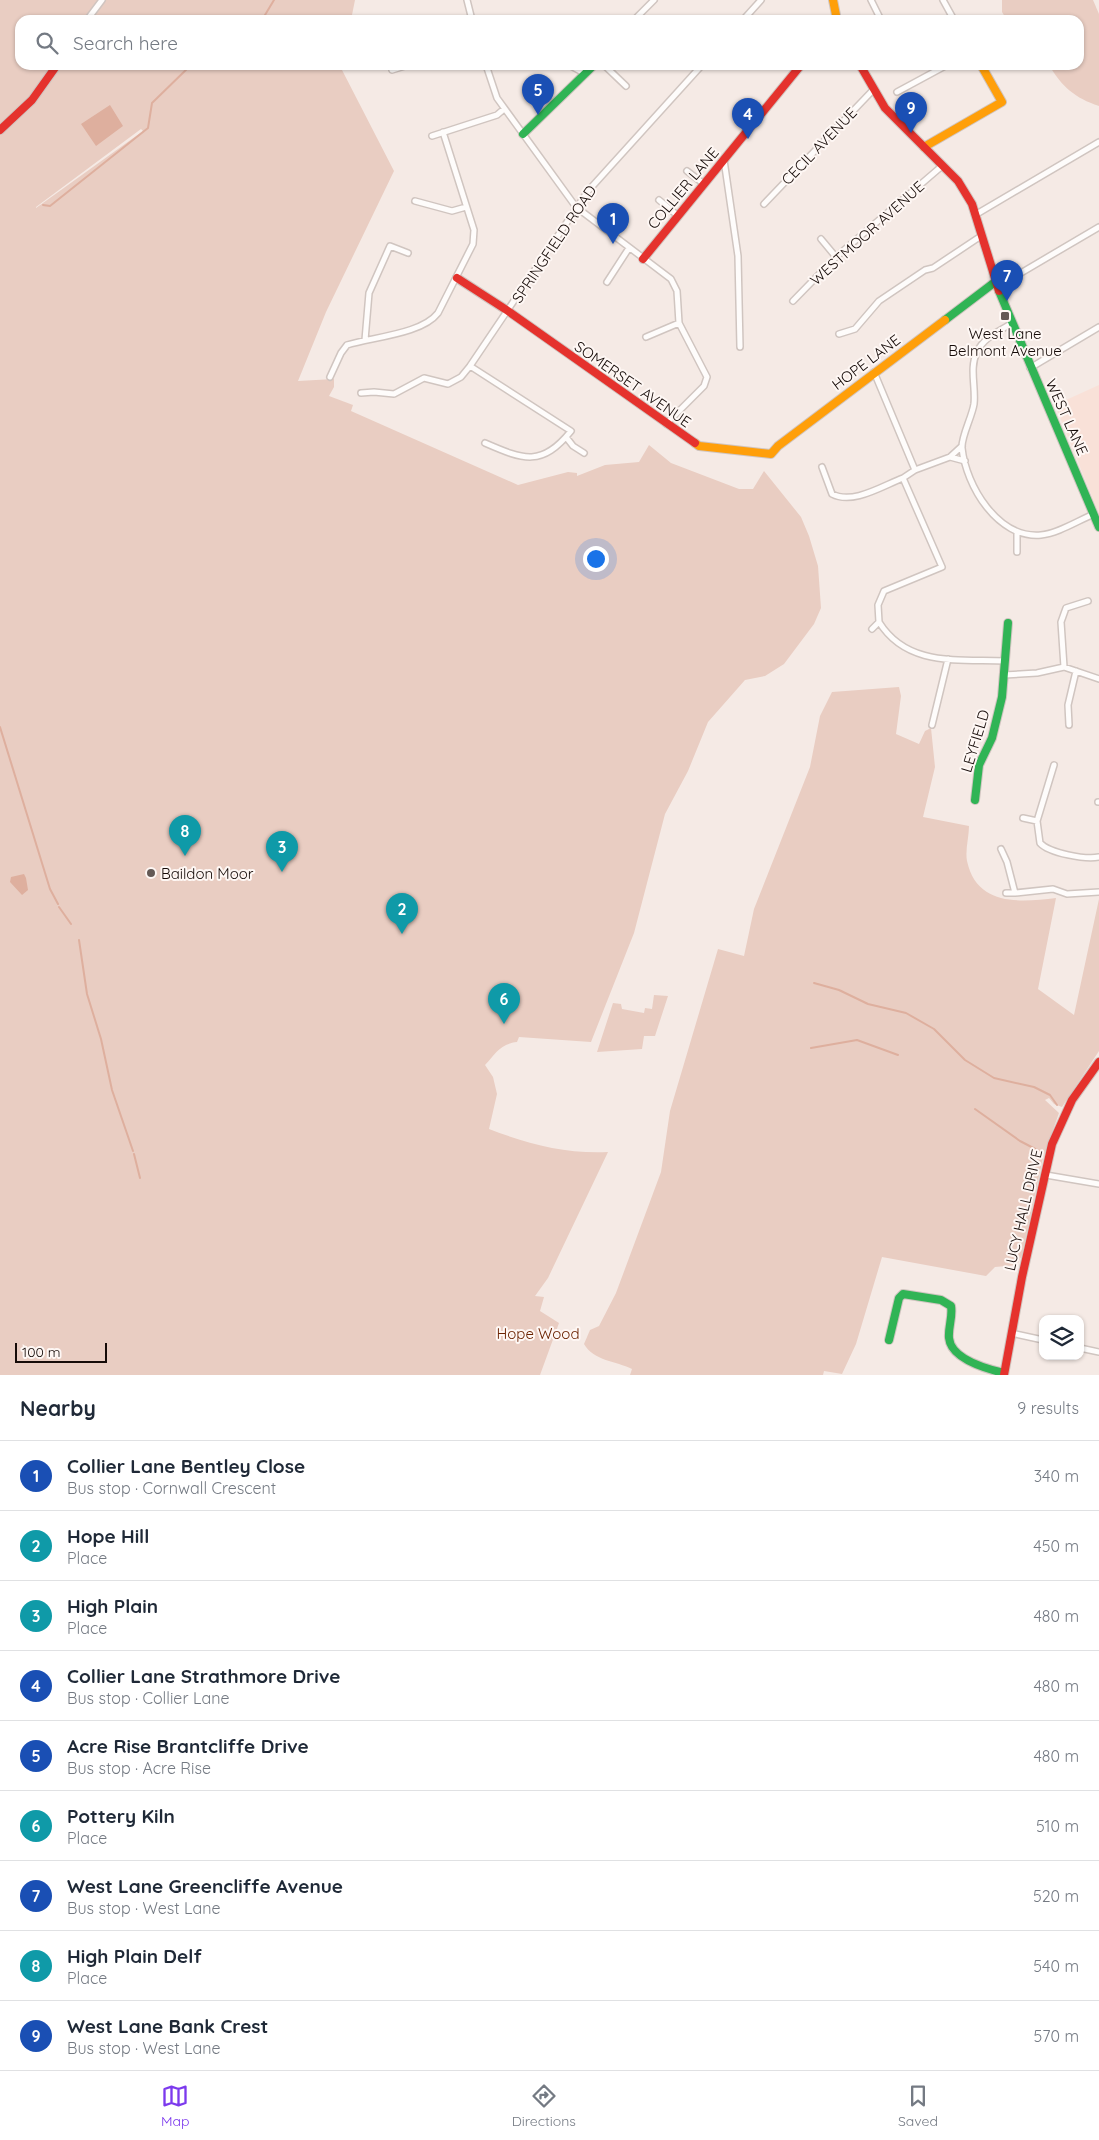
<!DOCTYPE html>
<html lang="en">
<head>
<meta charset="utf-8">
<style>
  :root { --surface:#fff; --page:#f6f6f7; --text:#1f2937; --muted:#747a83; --line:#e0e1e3; --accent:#7c3aed }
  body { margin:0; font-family:Quicksand,sans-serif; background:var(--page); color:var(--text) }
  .controls { position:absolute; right:15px; bottom:15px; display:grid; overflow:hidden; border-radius:10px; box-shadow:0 1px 4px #0004 }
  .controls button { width:45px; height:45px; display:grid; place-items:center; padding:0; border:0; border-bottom:1px solid var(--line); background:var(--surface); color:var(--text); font:25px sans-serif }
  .scale { position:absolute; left:15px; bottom:12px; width:92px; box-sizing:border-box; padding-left:5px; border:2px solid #160b08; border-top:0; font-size:14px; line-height:18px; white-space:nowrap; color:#160b08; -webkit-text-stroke:4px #fef7f4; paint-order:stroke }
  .you { position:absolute; left:595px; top:558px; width:18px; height:18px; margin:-12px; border:4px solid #fff; border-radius:50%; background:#1a73e8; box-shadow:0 0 0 8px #1a73e833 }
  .badge { display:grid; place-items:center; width:32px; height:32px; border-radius:50%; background:var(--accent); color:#fff; font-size:16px; font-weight:700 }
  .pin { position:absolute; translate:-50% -41px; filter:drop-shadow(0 1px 2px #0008) }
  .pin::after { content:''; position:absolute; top:26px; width:18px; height:15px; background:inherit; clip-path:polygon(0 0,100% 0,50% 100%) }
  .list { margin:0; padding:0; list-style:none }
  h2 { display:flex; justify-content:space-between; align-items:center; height:65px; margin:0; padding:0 20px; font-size:21px }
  h2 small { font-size:16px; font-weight:400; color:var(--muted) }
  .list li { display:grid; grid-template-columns:32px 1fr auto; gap:15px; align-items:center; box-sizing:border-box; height:70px; padding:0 20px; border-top:1px solid var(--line) }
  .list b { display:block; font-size:19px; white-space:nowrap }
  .list p { margin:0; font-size:16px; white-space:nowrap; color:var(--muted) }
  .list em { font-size:16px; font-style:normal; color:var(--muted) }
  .icon { flex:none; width:28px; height:28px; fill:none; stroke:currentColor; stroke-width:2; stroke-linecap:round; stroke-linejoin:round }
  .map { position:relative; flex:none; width:1099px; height:1375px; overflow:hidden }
  .search { position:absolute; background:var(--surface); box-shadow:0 1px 4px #0004; left:15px; right:15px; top:15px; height:55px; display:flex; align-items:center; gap:12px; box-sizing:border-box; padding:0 18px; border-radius:15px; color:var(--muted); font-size:19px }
  .sheet { height:695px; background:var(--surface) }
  nav { display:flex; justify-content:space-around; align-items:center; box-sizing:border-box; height:70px; border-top:1px solid var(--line); background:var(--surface); font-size:14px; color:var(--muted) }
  nav a { display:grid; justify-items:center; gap:2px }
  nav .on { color:var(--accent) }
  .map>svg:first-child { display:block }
</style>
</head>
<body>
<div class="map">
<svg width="1099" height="1375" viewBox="0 0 1099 1375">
  <rect width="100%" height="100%" fill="#f5eae5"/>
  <path fill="#f9e1d8" d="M1099,385v129l-44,-109z"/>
  <path fill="#e9cdc2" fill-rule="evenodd" d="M0,0h355l-4,20h-331v45h322v5l52,101 -68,141 -28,69 36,-2v8l-5,9 24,9 -2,6 167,74 50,-13 9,1v3l28,-11 34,-3 10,-17 22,18 68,26h14l11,-18 37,46 8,19 9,30 3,42 -7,16 -30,40 -19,12 -20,4 -37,42 -20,49 -23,43 -31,119 -43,109 -72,-5 -2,5c-17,2 -21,11 -32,23l8,12 4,17 -8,35c39,15 77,25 119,23l-60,126 -13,18 9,1 -4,14 19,12 -19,52h-540v-1241l8,-7 -8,3zM141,129l2,2 -107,77v-1z
    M1002,0h91l6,14v92c-24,-8 -37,-19 -50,-41h30v-45h-72l-5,-8z
    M899,687l2,9 -5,38 23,10 6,-13 6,-3 4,39 -12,50 46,9c0,11 -4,24 -2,35 10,46 54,41 89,37l-18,91 36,26 25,-116v152l-37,56 -8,-3 -5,-6 -4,2 14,13 -16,45 -21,97 -5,10 -22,2 -9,9 -104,-19 -26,87 -14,30 -18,-3 -1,4h-193l2,-6c-16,-8 -38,-8 -48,-25l6,-14 9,-4 17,-33 45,-121 9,-61 48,-162 26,7 10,-47 56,-142 10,-51 12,-24z
    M654,995l14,1 -13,40h-11l-2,13 -45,3 16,-49 8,1 1,5 22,4 1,-5 7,1z"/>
  <path fill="#deaf9e" d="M110,105l13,21 -27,20 -15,-22z
    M24,874l2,4 2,12 -6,5 -12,-13 1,-5z"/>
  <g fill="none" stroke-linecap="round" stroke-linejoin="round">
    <path stroke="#deaf9e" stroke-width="2" d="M262,20l12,-20
      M43,205l7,1 98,-78 4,-25 39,-38
      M0,727l50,162 8,15
      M59,907l12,17
      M79,940l8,54 14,45 11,51 21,61
      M814,983l25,7 29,14 38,9 28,16 31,31 29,18 40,9 16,8 7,10
      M811,1048l46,-8 41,15
      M975,1109l45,32 23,12
      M134,1154l6,24"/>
    <g stroke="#d0c5c0" stroke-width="8">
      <path id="street" d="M467,0l5,20
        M871,0l10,20
        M943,0l11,20
        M87,20l15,-20
        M634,20l20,-20
        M743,20l18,-20
        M486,65l11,33 79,109 95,72 6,12 2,32 28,54 -3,9 -38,38
        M569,65l17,9
        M604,65l22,21
        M392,70l16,-5
        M897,92l50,-27
        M432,136l65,-21 7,-6
        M724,160l14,96 2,91
        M687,171l17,13
        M659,200l18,15
        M415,201l37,10 14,-4
        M764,204l110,-115
        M975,215l124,-73
        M821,239l15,18
        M607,282l22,-34
        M997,287l102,-60
        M793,301l43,-44 106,-91
        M1011,324c-12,7 -28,14 -34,28 -8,16 -1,35 -3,52 -2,13 -13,33 -12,44 4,38 36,91 79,87 18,-2 36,-14 53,-21
        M839,334l16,-5 24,-28 46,-31 8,-2 48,-32
        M646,337l33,-14
        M365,340l4,-47 21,-47 18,7
        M470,366l101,65c-29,36 -47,29 -86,12
        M1030,368l69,-41
        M330,377l11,-24 6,-8c26,-8 75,-11 91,-32l35,-69 1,-14 -31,-98
        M361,393l13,-1 20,2 30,-16 24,6 13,-7 9,-11 118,-175 114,-126
        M566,437l7,9 11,7
        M962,446l-12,11 15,4
        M822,467l10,27c21,11 50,-8 71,-16
        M915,470l35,-13
        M1017,552v-19
        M879,622c28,45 79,37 126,39
        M872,629l7,-7 -1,-17 6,-14 58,-24 -39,-89 12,-8 -41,-98
        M1064,667l-3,-45 5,-14 22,-7
        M1004,675l33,-2 27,-6 35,12
        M932,725l16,-66
        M1069,725l-1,-20 8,-34
        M1054,765l-17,56 3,22c9,10 46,17 59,14
        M1098,802h1
        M1023,818l14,3
        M1001,849l6,13 8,31 38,-4 14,5 32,-2
        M1006,893h9
        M1046,1175l53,9
        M1011,1333l32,7
        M1080,1348l19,4"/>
    </g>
    <g stroke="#d0c5c0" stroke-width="10">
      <path id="fast" d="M523,134l71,-69
        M999,291l100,236
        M945,320l50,-38
        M975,800l4,-35 13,-27 10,-41 6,-74
        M889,1340l10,-42 4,-4 38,6 10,6c2,11 -3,21 -2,32 2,21 38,31 55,35"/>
    </g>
    <g stroke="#d0c5c0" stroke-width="10">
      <path id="slow" d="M833,0l4,20
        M924,147l78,-45 -21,-37
        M695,443l4,3 72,8 7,-8 167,-126"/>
    </g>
    <g stroke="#d0c5c0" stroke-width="10">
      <path id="jam" d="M860,65l25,43 73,73 14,23 27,87
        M0,130l32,-30 25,-35
        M643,259l158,-194
        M457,278l51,33 187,132
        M1004,1375l18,-98 30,-133 20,-44 27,-38"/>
    </g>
    <use href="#street" stroke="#fefcfb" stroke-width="5"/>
    <use href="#fast" stroke="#30b455" stroke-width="8"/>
    <use href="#slow" stroke="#ff9f0a" stroke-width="8"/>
    <use href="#jam" stroke="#e5322d" stroke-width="8"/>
  </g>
  <g fill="#645955" stroke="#fef7f4" stroke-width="2">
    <rect x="1000" y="311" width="10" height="10" rx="2.5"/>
    <circle cx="151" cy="873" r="5"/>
  </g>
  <g text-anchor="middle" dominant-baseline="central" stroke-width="4" stroke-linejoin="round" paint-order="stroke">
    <g font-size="15" fill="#160b08" stroke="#fef7f4">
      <text transform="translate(819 146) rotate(-46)">CECIL AVENUE</text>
      <text transform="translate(683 188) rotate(-50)">COLLIER LANE</text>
      <text transform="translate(867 233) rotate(-42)">WESTMOOR AVENUE</text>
      <text transform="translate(554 244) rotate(-56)">SPRINGFIELD ROAD</text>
      <text transform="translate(866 362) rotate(-37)">HOPE LANE</text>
      <text transform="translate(633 384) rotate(35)">SOMERSET AVENUE</text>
      <text transform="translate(1067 417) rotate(66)">WEST LANE</text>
      <text transform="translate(975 741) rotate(-73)">LEYFIELD</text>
      <text transform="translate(1023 1210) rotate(-77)">LUCY HALL DRIVE</text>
    </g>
    <g font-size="15" fill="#160b08" stroke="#fef7f4">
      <text x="1005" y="333">West Lane<tspan x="1005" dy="17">Belmont Avenue</tspan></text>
      <text x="161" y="873" text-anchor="start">Baildon Moor</text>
    </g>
    <g font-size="15" fill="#6b2200" stroke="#fef7f4">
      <text x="538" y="1333">Hope Wood</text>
    </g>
  </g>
</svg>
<div class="controls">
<button><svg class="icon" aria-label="layers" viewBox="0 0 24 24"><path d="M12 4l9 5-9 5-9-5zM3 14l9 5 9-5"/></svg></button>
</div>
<div class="scale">100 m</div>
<div class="you"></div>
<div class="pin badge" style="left:613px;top:244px;background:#1a4fb4">1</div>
<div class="pin badge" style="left:402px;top:934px;background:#0f9aa8">2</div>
<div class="pin badge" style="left:282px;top:872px;background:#0f9aa8">3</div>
<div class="pin badge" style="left:748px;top:139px;background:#1a4fb4">4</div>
<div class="pin badge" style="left:538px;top:115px;background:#1a4fb4">5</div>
<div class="pin badge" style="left:504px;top:1024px;background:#0f9aa8">6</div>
<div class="pin badge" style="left:1007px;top:301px;background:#1a4fb4">7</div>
<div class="pin badge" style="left:185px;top:856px;background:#0f9aa8">8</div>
<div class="pin badge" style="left:911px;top:133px;background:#1a4fb4">9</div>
<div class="search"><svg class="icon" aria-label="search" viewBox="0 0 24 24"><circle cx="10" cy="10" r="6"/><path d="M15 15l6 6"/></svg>Search here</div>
</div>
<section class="sheet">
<h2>Nearby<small>9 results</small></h2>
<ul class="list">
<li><span class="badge" style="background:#1a4fb4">1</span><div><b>Collier Lane Bentley Close</b><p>Bus stop · Cornwall Crescent</p></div><em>340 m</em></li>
<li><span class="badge" style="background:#0f9aa8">2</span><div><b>Hope Hill</b><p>Place</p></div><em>450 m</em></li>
<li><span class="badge" style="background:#0f9aa8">3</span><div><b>High Plain</b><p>Place</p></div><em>480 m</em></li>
<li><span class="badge" style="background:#1a4fb4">4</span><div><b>Collier Lane Strathmore Drive</b><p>Bus stop · Collier Lane</p></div><em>480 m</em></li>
<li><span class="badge" style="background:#1a4fb4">5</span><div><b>Acre Rise Brantcliffe Drive</b><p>Bus stop · Acre Rise</p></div><em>480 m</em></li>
<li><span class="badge" style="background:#0f9aa8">6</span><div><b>Pottery Kiln</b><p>Place</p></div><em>510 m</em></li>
<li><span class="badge" style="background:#1a4fb4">7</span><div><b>West Lane Greencliffe Avenue</b><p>Bus stop · West Lane</p></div><em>520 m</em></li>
<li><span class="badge" style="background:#0f9aa8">8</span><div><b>High Plain Delf</b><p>Place</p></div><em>540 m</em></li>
<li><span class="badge" style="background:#1a4fb4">9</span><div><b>West Lane Bank Crest</b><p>Bus stop · West Lane</p></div><em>570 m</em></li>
</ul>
</section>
<nav>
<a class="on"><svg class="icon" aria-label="map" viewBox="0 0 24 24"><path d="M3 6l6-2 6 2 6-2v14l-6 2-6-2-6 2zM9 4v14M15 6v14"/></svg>Map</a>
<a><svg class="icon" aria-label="directions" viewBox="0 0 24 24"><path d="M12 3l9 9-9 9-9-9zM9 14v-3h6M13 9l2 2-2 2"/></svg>Directions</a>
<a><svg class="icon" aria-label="saved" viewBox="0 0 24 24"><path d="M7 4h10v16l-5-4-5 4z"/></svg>Saved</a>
</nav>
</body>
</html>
